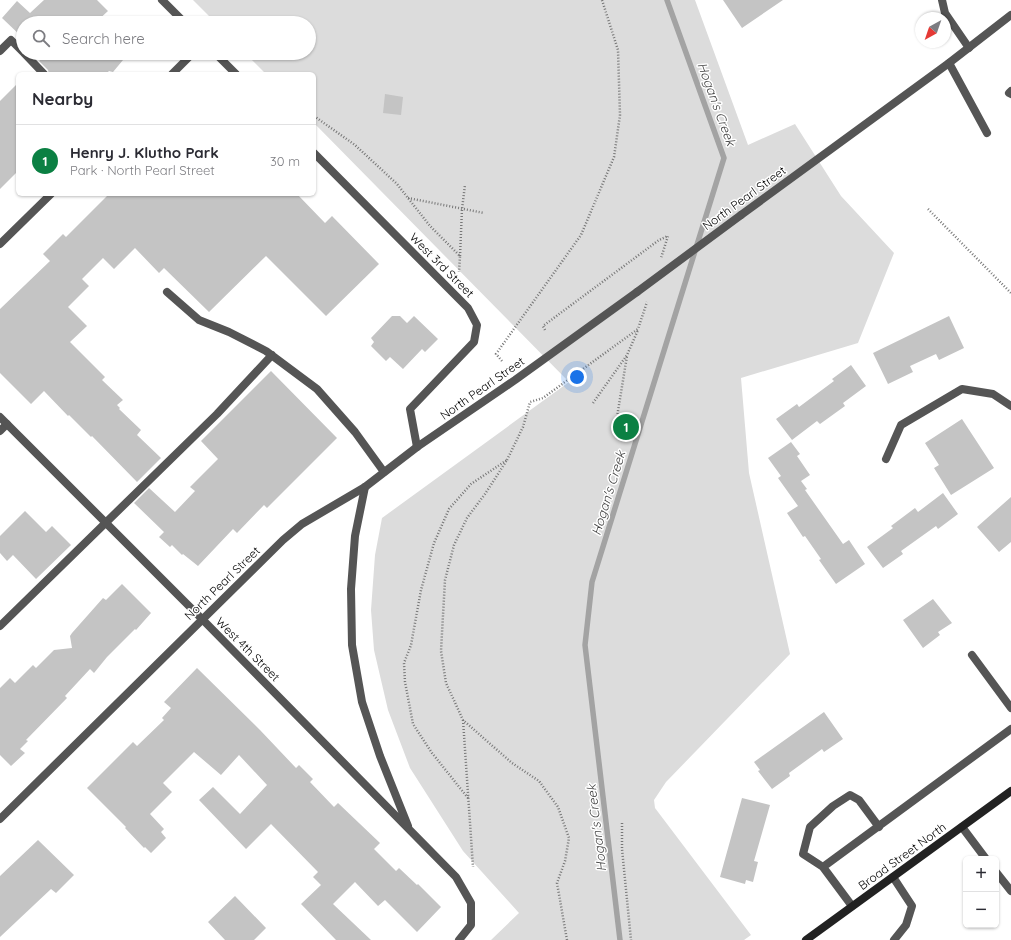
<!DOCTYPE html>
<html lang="en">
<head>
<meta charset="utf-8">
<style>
  :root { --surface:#fff; --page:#f2f2f3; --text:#2b2b33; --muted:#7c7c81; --line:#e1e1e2; --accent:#0b8043 }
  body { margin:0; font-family:Quicksand,sans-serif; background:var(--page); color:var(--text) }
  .controls { position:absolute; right:12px; bottom:12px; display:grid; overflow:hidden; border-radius:6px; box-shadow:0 1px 3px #0004 }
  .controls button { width:36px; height:36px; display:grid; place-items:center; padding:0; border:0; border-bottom:1px solid var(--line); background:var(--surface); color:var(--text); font:20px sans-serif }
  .compass { position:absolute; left:915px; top:12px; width:36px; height:36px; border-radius:50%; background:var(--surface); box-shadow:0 1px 3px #0004; rotate:220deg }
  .you { position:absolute; left:577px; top:377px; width:14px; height:14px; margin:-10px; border:3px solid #fff; border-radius:50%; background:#1a73e8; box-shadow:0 0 0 6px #1a73e833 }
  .badge { display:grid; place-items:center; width:26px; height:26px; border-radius:50%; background:var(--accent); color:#fff; font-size:13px; font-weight:700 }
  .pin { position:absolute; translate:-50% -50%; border:2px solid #fff; box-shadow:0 1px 4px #0006 }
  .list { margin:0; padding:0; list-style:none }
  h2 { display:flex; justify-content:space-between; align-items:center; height:52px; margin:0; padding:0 16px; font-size:17px }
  h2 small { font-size:13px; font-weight:400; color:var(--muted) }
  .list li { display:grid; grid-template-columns:26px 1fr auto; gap:12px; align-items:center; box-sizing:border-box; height:72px; padding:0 16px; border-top:1px solid var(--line) }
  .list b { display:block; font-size:15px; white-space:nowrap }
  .list p { margin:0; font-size:13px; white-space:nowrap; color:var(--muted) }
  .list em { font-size:13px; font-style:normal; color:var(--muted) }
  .icon { flex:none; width:22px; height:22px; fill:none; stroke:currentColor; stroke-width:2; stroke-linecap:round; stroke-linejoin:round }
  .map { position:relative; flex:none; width:1011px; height:940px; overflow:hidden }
  .search { position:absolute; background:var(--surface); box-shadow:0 1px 3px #0004; left:16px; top:16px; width:300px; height:44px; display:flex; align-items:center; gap:10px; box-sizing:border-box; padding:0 14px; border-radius:22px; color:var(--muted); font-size:15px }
  .panel { position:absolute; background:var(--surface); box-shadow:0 1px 3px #0004; left:16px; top:72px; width:300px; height:124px; border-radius:6px }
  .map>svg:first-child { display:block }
</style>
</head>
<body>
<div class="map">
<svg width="1011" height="940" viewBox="0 0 1011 940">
  <rect width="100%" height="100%" fill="#fff"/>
  <path fill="#dcdcdc" d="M193,0h502l53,145 47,-21 46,72 53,57 -36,90 -117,35 8,95 41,181 -124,128 -12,18 1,8 96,127 -7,5h-253l28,-27 -56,-62 -53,-83 -22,-58 -14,-60 -3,-40 4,-55 7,-37 187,-136 -255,-259v-49h-48l-21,-21h64v-30h-93z"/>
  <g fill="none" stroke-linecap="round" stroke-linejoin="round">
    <path stroke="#a3a3a3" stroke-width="5.5" d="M620,940l-35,-295 7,-63 132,-424 -57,-158"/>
  </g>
  <path fill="#c4c4c4" d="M44,0h53l11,11 -13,12h-72v15l-21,-20 15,-17 13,12z
    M723,0h60l-41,28z
    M48,53h68l7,7 -10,12 -4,-1 -3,3h-57l-1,-4 -9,-9z
    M18,83v88l-18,18v-88z
    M385,94l18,3 -2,18 -18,-2z
    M109,194h188l28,29 7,-7 47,48 -53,52 -60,-60 -57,56 -45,-44 -5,5 -24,-25 -21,21 -11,-11 -21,21 7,7 -21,21 19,19 -17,16 35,35 -3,3 21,20 -6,5 3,3 -1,1 22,21 -4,5 24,23 -24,24 -45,-46 -1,1 -22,-22 -1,1 -24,-25 -13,13 -31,-31v-64l50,-48 -7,-7 20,-20 3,3z
    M392,316h8l7,7 7,-7 24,23 -13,13 -3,-3 -19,20 -13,-12 -4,4 -15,-15 3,-4 -3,-4z
    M949,316l15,32 -25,12 -3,-6 -26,12 3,6 -25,12 -15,-31z
    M851,365l15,21 -23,17 2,3 -25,18 -3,-3 -25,19 -16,-21 21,-15 2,3 35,-26 -2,-2z
    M271,371l66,67 -70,70 -3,-3 -27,28 -4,-4 -35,37 -15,-12 -1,1 -10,-10 -2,2 -11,-10 5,-5 -30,-29 15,-15 26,24 20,-21 -5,-4 28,-28 -17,-18z
    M962,419l32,49 -43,27 -17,-27 5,-3 -14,-22z
    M791,442l9,12 -3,2 13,19 -9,6 6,8 -2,1 38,54 6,-4 16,24 -29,20 -17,-24 2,-1 -16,-23 -2,1 -16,-24 11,-7 -20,-28 3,-2 -13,-18z
    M943,493l15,21 -20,15 -2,-3 -35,25 2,3 -20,14 -16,-21 26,-19 -2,-2 24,-18 3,4z
    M1011,497v45l-12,10 -22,-25z
    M25,511l21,21 6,-6 19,19 -35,34 -23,-24 -6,6 -7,-8v-17z
    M122,584l29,29 -15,17 -1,-1 -28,28 -13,16 -4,-4 -25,27 2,2 -41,42 2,1 -8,8 5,4 -14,13 -11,-11v-67l10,-10 5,5 18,-18 3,3 18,-18 18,-2 -2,-12 2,-3 31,-35 3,2z
    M933,599l19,24 -14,9 2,3 -17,13 -20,-28z
    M197,668l63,62 36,38 3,-3 14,14 -3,3 24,25 4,-4 42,40 -6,6 22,22 3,-3 18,17 1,-1 23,23 -24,25 -32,-32 -7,6 -23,-24 -22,22 38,36h-35l-35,-36 20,-19 -8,-8 5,-5 -47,-48 -25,25 -47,-49 14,-13 27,27 27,-29 -28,-30 -18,20 -27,-23 -31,31 9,9 -22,22 14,15 -3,3 5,6 -15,15 -6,-6 -1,1 -19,-20 1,-1 -39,-39 46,-46 4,4 27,-26 -2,-2 9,-10 -7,-6z
    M824,712l19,27 -19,13 -2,-3 -33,24 1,3 -18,13 -14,-18 2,-1 -6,-8z
    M742,798l28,7 -16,56 4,1 -5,20 -7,-2 -1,4 -25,-7z
    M38,840l36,35 -18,18 -5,-4 -51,48v-61z
    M235,896l31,32 -12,12h-29l-17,-18z"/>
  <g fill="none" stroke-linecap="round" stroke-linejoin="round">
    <path stroke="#777" stroke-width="2.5" stroke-dasharray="1 2" stroke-linecap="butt" d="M314,116l41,29 42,39 33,42 30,30 -1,16
      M408,198l76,15
      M928,209l83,84
      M460,256l2,-47 3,-24
      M545,330l-2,-4 116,-86 9,-4 -7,22
      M502,361l-6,-7 85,-119 33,-78 6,-42 -2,-65 -16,-50
      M593,403l34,-48 11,-25
      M617,417l10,-61
      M507,460l16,-33 7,-25 13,-4 95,-69 9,-27
      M463,720l10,147
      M468,798l-36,-45 -19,-29 -8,-42 -1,-19 7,-18 10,-55 13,-47 15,-34 22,-25 36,-24 -22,34 -18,24 -13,27 -9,35 -4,71 5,32 17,37 49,43 27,18 19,26 11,31 -4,23 -8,22 10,57
      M622,823v26l9,91"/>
    <path stroke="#555" stroke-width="8" d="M942,0l3,13 24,35
      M0,51l11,-11 12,12
      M24,53l20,21
      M949,63l38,70
      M1011,91l-2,2 2,1
      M167,292l32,28 30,12 37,19 51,38 38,43 29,40
      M0,431l7,-7
      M886,459l15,-34 61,-36 31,5 18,12
      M0,626l217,-212 55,-59
      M972,655l39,53
      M823,867l-20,-13 7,-27 23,-21 17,-11 9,5 20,27
      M893,877l19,29 -6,19 -12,15
      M852,906l-29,-39 188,-138"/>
    <path stroke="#555" stroke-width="8" d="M162,0l23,23
      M215,53l21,21
      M172,74l21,-21
      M314,153l154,155 9,17 -3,17 -64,67 7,38
      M0,244l51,-50
      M0,417l202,202 254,258 15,26v22l-12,15
      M365,487l-10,49 -4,53 1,56 10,57 18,54 28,70
      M962,827l24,32
      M996,872l15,19"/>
    <path stroke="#555" stroke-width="8" d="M741,215l208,-152 62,-48
      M0,819l283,-279 19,-16 63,-37 52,-40 98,-67 122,-88"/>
    <path stroke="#222" stroke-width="8" d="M806,940l205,-149"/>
    <path stroke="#555" stroke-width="8" d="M637,292l104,-77"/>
  </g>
  <g text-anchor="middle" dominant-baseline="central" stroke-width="3" stroke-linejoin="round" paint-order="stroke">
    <g font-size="12" fill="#000" stroke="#fff">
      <text transform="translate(744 198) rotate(-36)">North Pearl Street</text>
      <text transform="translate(442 265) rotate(45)">West 3rd Street</text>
      <text transform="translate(482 388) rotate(-35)">North Pearl Street</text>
      <text transform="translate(222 583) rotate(-44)">North Pearl Street</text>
      <text transform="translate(248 649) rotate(45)">West 4th Street</text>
      <text transform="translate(902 856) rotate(-36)">Broad Street North</text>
    </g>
    <g font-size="13" font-style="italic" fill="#444" stroke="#fff">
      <text transform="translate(717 104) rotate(70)">Hogan's Creek</text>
      <text transform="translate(608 493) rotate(-73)">Hogan's Creek</text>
      <text transform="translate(596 828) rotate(-97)">Hogan's Creek</text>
    </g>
  </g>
</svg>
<div class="controls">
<button>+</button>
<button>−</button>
</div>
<svg class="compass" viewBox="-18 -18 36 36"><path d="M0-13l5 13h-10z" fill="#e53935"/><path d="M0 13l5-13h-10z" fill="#7c7c81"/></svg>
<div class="you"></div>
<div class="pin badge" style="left:626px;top:427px">1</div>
<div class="search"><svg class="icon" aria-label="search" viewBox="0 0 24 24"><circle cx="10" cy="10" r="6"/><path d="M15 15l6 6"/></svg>Search here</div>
<section class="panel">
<h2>Nearby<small></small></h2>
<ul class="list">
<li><span class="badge">1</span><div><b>Henry J. Klutho Park</b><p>Park · North Pearl Street</p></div><em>30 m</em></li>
</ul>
</section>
</div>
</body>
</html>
